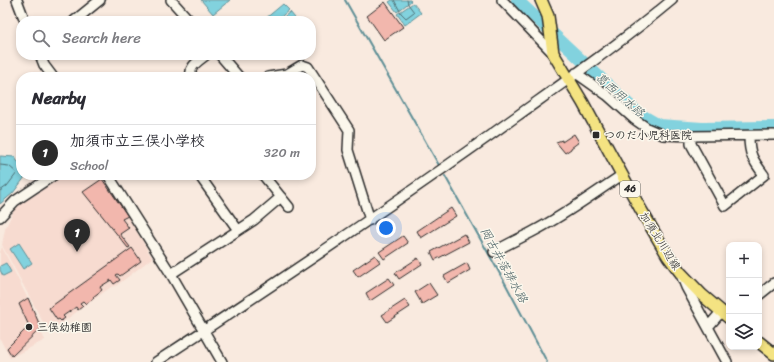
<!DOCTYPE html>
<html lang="en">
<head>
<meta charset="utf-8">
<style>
  :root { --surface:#fff; --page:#f2f2f3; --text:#2b2b33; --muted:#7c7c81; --line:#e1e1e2; --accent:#2b2b2b }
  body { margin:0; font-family:Sriracha,"Klee One",sans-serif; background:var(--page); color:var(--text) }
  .controls { position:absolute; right:12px; bottom:12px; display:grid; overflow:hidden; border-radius:8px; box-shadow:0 2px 6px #0003 }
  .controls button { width:36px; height:36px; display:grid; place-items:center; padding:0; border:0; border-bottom:1px solid var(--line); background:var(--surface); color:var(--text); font:20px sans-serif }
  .you { position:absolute; left:386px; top:228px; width:14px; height:14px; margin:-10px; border:3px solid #fff; border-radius:50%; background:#1a73e8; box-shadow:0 0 0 6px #1a73e833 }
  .badge { display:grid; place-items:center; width:26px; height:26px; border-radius:50%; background:var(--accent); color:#fff; font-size:13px; font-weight:700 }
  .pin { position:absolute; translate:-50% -33px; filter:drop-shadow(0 1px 2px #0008) }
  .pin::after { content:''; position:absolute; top:21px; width:14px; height:12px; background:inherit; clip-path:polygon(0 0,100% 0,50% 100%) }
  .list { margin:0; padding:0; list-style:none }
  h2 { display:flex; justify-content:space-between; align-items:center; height:52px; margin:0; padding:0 16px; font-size:17px }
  h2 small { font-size:13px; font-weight:400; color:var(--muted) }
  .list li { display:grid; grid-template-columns:26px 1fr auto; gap:12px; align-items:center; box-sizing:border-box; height:56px; padding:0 16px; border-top:1px solid var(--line) }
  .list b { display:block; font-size:15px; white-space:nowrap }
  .list p { margin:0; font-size:13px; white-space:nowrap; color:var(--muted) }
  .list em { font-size:13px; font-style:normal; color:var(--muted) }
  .icon { flex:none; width:22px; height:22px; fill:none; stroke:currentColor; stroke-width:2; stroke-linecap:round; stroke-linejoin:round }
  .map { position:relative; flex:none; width:774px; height:362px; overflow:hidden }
  .search { position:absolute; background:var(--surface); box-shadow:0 2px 6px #0003; left:16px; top:16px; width:300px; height:44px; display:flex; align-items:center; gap:10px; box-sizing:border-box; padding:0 14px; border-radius:16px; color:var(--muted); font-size:15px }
  .panel { position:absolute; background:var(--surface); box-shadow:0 2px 6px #0003; left:16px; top:72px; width:300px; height:108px; border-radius:16px }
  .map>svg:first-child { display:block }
</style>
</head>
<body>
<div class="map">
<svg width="774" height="362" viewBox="0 0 774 362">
  <rect width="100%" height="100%" fill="#f9eadf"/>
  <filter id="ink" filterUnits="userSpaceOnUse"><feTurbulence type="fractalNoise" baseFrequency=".025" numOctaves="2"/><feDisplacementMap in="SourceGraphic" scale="8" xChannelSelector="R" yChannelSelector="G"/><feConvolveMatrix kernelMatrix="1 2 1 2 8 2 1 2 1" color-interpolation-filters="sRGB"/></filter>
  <g filter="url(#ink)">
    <path fill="#f7dbd0" d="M65,175h40l47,83 -36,28 -5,1 -51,37 -14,4 -44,-83 3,-16 9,-19 8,-7z
      M2,247l41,82 -2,3 4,8 -35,18 -10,-19v-87z"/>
    <path fill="#82d2de" stroke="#5f8f96" d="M201,0h29l-17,14z
      M392,0h18l1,1 -14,11 -8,-10z
      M413,3l8,10 -16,12 -8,-11z
      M283,4l6,6 -13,11h-9l-2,-2z
      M290,12l5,6 -3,3h-13z
      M0,156l15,1 2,4 4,3v11h4v2l-12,16 -13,11z
      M19,243l13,20 -9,6 -13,-20z
      M6,263l5,9 -8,4 -3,-6v-4z"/>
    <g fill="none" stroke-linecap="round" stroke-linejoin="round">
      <path stroke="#4e6e73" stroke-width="1" d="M394,0l7,13 5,5 8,-6 -6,-8 -1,-4
        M0,165l9,1 8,7 -10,13 -7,5"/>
      <path stroke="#5f8f96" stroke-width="2" d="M345,0l95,167
        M445,176l60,107 42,79"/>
      <path stroke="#82d2de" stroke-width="12" d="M517,0l121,113 21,12 43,3 72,-1"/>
    </g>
    <path fill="#f2b7ad" stroke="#2b2b2b" d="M385,2l18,25 -19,13 -17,-24z
      M574,134l5,8 -8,6v1l-6,4 -9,-11 6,-2v2z
      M102,179l26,37 -6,3 7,9 -9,6 10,13 -2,1 -45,-56z
      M451,208l5,8 -35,22 -4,-7z
      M464,234l5,8 -34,18 -4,-8z
      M403,236l5,7 -24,16 -5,-7z
      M132,248l9,13 -21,15 -2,-2 -2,1 4,5 -6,4 -3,-4 -11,7 2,3 -9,7 1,1 -8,6 -3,-3 -3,2 3,3 -5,4 -2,-3 -13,9 2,2 -4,3 -2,-2 -2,1 -8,-12z
      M375,255l5,7 -22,15 -5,-7z
      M418,258l4,6 -23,15 -4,-6z
      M467,263l3,7 -22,13 -4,-7z
      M389,278l5,7 -24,16 -4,-8z
      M429,283l8,12 -15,9 -7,-12z
      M28,298l13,30 -29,28 -5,-8 22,-22 -10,-22z
      M405,300l5,7 -23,15 -5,-7z"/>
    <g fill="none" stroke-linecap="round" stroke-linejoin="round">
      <g stroke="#2b2b2b" stroke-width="12">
        <path id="minor" d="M17,0l8,21
          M171,0l19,21
          M502,0l51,53
          M74,21l26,-21
          M40,55l4,10 9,12
          M220,55l19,22
          M576,73l31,22 27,24 13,9 16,7 28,1 83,-1
          M192,77c-5,-10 7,-16 14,-22
          M268,77l19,-3 15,-9 6,2 41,63 -1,20 22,70
          M691,136v8l34,62 39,-31c-11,-15 -15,-20 -15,-39
          M108,175l63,99 51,88
          M199,175l39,55
          M263,175l26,32
          M0,217l15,-16 39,-26
          M494,252c13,-8 27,-14 40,-21 31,-16 59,-37 88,-56
          M171,274l83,-54 27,-23
          M681,275l5,12 41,75
          M759,295l15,-12
          M708,327l13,-15
          M156,362c122,-80 243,-161 361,-246 53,-38 106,-75 155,-116"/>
      </g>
      <g stroke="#2b2b2b" stroke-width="14">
        <path id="major" d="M541,0l7,16 5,37 30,50 57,105 28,48 12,16 22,23 27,23
          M759,342l15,12"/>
      </g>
      <use href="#minor" stroke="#fbf7ec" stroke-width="9"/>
      <use href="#major" stroke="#f4e382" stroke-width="11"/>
    </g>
  </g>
  <g fill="#2b2b2b" stroke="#fbf7ec" stroke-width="1.5">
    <rect x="592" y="131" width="8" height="8" rx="2"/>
    <circle cx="29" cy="327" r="4"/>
  </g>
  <g text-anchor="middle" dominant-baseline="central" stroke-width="3" stroke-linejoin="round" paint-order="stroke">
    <rect fill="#fbf7ec" stroke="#696865" stroke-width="1" x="620" y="181" width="20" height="16" rx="3"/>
    <g font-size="10" font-weight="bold" fill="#2b2b2b">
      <text x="630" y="189">46</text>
    </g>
    <g font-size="11" font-weight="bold" fill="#2b2b2b" stroke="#fbf7ec" text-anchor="start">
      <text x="604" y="135">つのだ小児科医院</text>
      <text x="37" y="327">三俣幼稚園</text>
    </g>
    <g font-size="11" fill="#2b2b2b" stroke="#fbf7ec">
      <text transform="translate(660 241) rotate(58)">加須北川辺線</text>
    </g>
    <g font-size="12" font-style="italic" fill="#455d61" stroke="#fbf7ec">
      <text transform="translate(620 95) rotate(41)">葛西用水路</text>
      <text transform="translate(504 265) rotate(61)">岡古井落排水路</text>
    </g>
  </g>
</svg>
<div class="controls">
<button>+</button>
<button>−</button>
<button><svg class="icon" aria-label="layers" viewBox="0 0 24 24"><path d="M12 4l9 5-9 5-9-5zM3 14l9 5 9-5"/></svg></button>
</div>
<div class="you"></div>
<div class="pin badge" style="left:77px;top:252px">1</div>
<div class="search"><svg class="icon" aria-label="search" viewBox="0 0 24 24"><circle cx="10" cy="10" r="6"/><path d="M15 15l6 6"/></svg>Search here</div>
<section class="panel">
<h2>Nearby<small></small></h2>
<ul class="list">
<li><span class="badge">1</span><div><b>加須市立三俣小学校</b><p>School</p></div><em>320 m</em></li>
</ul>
</section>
</div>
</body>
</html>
